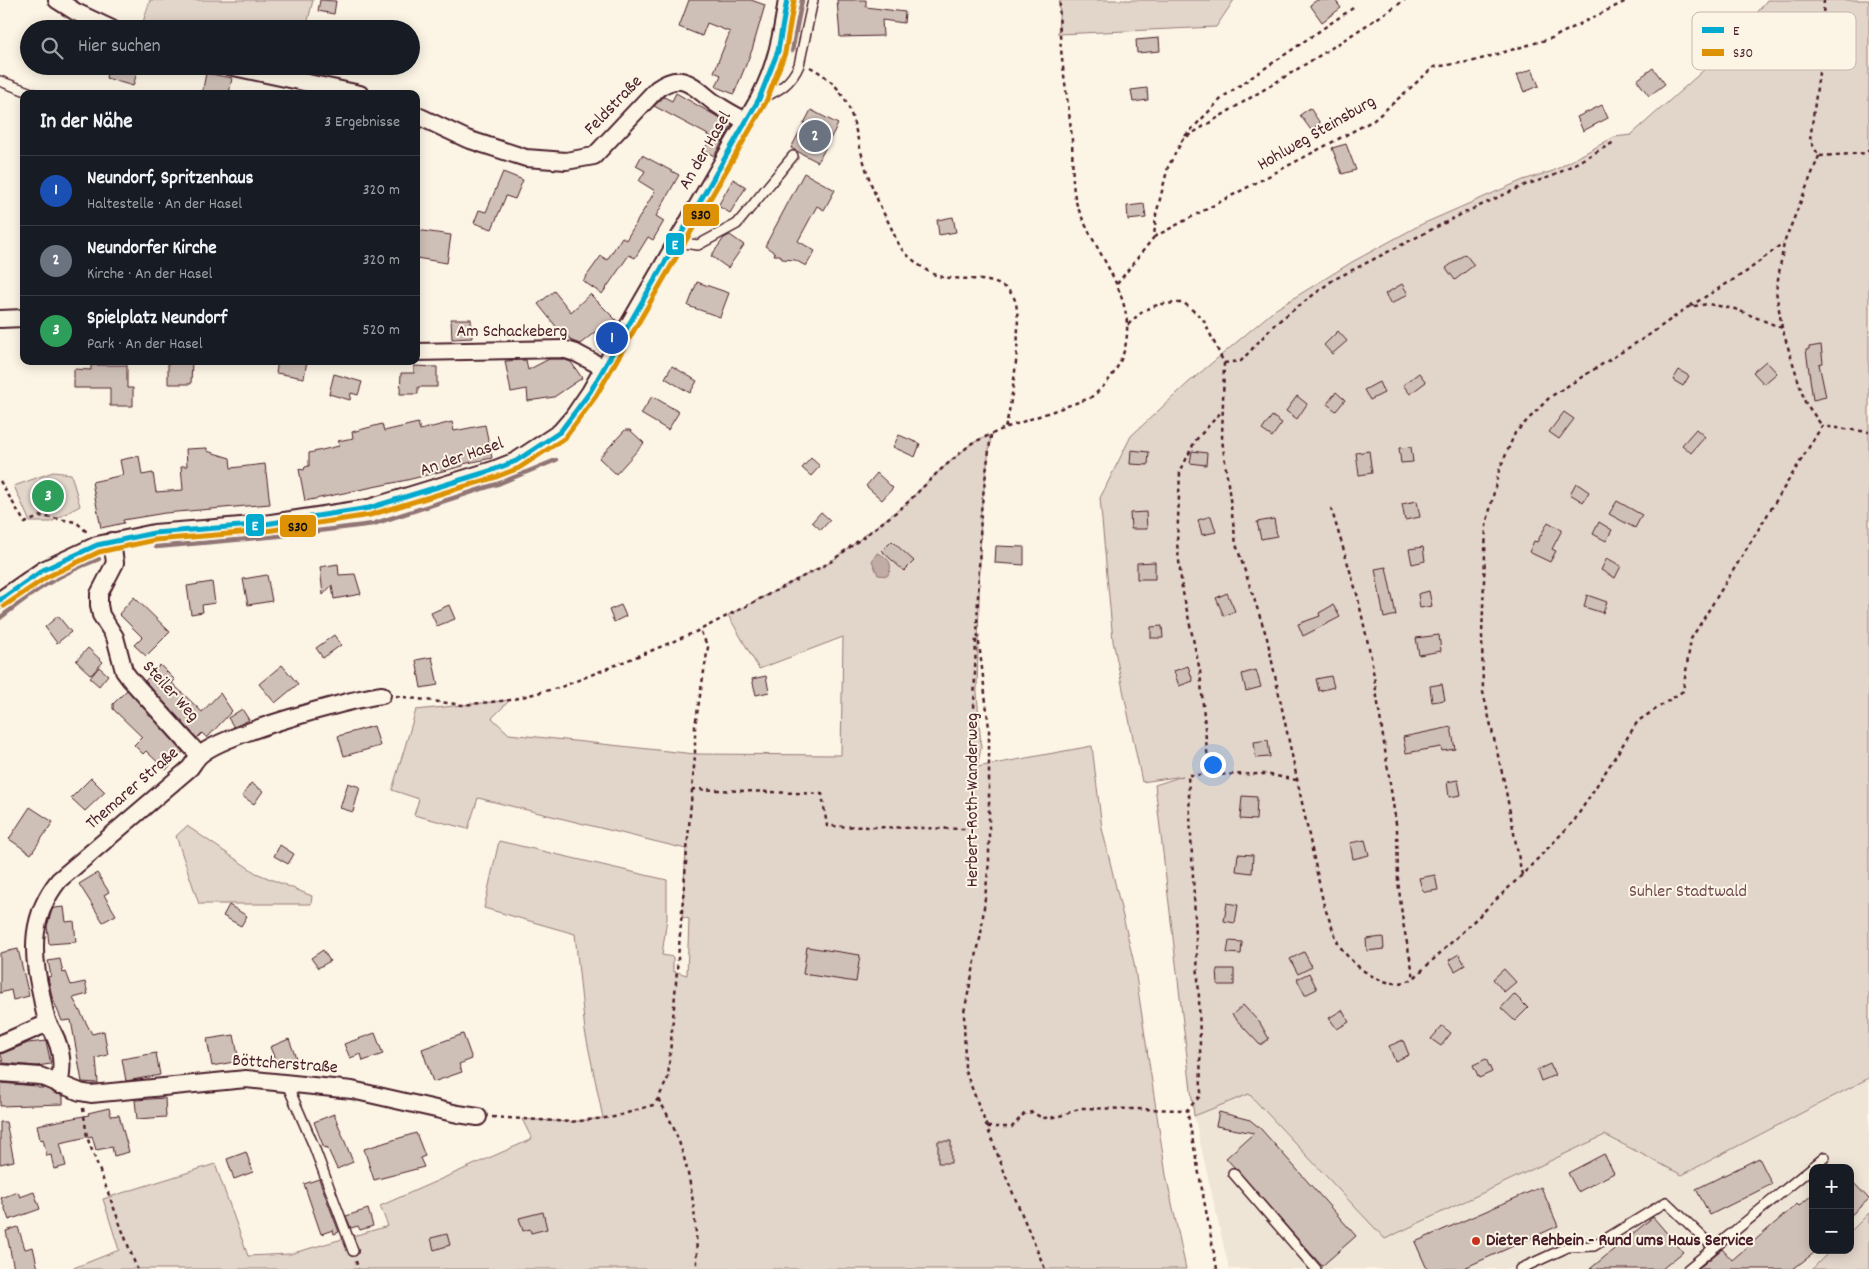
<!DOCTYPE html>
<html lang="de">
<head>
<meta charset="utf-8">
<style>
  :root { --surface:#171b24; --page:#20242c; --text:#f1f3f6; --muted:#9ea1a6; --line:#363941; --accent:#db2777 }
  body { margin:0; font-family:Dekko,sans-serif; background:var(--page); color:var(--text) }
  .controls { position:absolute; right:15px; bottom:15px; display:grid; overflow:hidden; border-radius:10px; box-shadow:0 2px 12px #0003 }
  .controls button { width:45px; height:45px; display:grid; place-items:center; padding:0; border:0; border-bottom:1px solid var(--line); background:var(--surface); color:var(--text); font:25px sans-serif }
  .you { position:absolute; left:1212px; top:764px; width:18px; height:18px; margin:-12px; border:4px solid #fff; border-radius:50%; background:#1a73e8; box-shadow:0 0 0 8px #1a73e833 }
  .badge { display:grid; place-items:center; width:32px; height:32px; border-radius:50%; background:var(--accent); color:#fff; font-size:16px; font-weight:700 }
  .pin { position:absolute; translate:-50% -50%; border:2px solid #fff; box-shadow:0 1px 5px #0006 }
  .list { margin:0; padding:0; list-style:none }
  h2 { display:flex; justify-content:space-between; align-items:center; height:65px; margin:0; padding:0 20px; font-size:21px }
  h2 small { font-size:16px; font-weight:400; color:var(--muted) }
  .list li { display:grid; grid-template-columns:32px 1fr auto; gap:15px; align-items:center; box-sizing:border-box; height:70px; padding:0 20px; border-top:1px solid var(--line) }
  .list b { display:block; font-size:19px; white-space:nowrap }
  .list p { margin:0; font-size:16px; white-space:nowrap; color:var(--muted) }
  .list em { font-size:16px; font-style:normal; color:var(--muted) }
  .icon { flex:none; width:28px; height:28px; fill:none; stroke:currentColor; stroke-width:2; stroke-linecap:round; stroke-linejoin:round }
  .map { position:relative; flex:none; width:1869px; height:1269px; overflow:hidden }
  .search { position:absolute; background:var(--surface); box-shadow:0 2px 12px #0003; left:20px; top:20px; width:400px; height:55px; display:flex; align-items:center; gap:12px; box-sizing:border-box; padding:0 18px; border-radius:28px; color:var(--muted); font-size:19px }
  .panel { position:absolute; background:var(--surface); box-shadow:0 2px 12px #0003; left:20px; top:90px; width:400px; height:275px; border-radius:10px }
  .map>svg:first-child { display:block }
</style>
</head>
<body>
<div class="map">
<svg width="1869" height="1269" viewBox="0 0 1869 1269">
  <rect width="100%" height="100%" fill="#fcf5e5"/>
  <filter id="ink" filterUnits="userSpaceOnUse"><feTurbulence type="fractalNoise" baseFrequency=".02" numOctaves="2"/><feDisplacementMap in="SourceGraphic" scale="10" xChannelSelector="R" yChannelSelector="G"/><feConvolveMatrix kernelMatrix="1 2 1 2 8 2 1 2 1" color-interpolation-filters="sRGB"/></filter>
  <g filter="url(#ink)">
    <path fill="#eee5d7" d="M1869,1078v135l-19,18v-63h-37v82h18l-20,19h-582l-35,-153 55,-22 136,145 220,-104 77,40z"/>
    <path fill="#e2d5ca" stroke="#967a7a" d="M150,0h163l-7,29h-142l-21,-7z
      M1060,0h174l-18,27 -158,7z
      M1767,0h102v1078l-187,97 -77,-40 -220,104 -136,-145 -55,22 -39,-331 28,-9 -41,6 -29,-141 -13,-143 31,-62 57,-53 88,-74 76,-47 68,-37 103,-45 30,-9 61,-34 17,-2 102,-91z
      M991,435l-10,76 -4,181 4,56 -4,19 115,-21 10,82 32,135 32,212 20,94h-1115l48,-19 -16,-51 112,-35 33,92 42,-2 98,-28 -8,-20 152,-67 -10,-20 48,3 33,-4 -18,-87 -10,-97 -91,-26 15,-67 168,39v38l-5,37 11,2v14l14,4 2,-56 -7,-2 4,-68 -208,-51 -10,31 -54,-14 5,-16 -27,-9 24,-80 94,-10 -18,18 17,16 186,20 146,1 2,-118 -84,32 -31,-54 101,-52 74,-57 35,-34 34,-29z
      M53,472l18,2 9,32 -29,16h-21l-16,-36z
      M187,826l69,47 56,23 -1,8h-112l-23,-68z
      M1869,1213v56h-57l19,-19h19v-18z"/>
    <path fill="#c0aca5" stroke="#917474" d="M877,553c11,4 18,12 10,23l-9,-1 -6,-14z"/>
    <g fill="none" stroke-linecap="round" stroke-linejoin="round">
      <path stroke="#917474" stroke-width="4.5" d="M792,51l10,-51
        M156,547l122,-11 95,-12 127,-41 56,-23
        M0,618c35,-28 57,-43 99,-59"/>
    </g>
    <path fill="#cfc0b7" stroke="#4a1f2b" d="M320,0l16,1 -2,13 -16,-3z
      M689,0h62l14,5 -13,45 -18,44 -18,-7 5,-12 -7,-3 16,-40 -23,-9 -5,13 -23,-9z
      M837,0h29v7l39,5 -1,11 -22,-3 1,16 -43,1z
      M1317,0h18l6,8 -19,14 -12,-17z
      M1159,38l1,13 -23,2 -1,-13z
      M109,66h30l-6,20 -27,-8z
      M1653,68l12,16 -16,12 -12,-16z
      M1532,69l7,17 -15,6 -7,-17z
      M206,73l26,5 -3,16h-27z
      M1147,88l1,12 -15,2 -2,-12z
      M676,93l56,32 -18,31 -10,-6 8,-13 -58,-31 10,-9 8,4z
      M1602,105l6,13 -25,13 -6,-14z
      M1310,108l10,15 -9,7 -11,-15z
      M811,110l27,14 -20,38 -27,-14z
      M1346,144l10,26 -14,4 -10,-26z
      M642,155l37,20 -23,41 8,5 -11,19 -5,-3 -13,21 -6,-3 -27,39 -19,-13 18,-25 6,4 15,-23 4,3 29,-49 -16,-10 6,-10 -9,-5z
      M503,172l20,8 -8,19 -9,-3 -14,33 -18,-6 5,-13 7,2z
      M804,173l31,17 -11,20 -7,-4 -19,35 17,10 -9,15 -11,-6 -13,-1 -2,-4h-6l1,-2 -10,-7z
      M733,179l13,8 -16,26 -12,-7z
      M1144,204l2,14 -18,2 -1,-14z
      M953,217l3,15 -17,3 -2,-15z
      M416,230l35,5 -4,28 -31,-5z
      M730,235l14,10 -16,23 -17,-12 13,-18z
      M1465,254l9,11 -19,15 -9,-12z
      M697,282l32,11 -9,24 -32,-11z
      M1402,284l6,10 -17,10 -6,-10z
      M554,291l17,21 19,-18 28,28 -16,17 -7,-7 -15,12 -8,-3 -11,-13 -3,1 -20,-25z
      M451,319h20l1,19 -20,1z
      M1338,331l9,10 -15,13 -8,-9z
      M1821,345l2,18 -4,1 7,33 -13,3 -7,-50 3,-1v-2z
      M549,359h13l9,3 11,16 -28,19 -26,4 -1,-12 -16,3 -6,-31 21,-1 2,10z
      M168,361h24l-1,23h-23z
      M278,361h29l-3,17 -28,-5z
      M1766,361l11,12 -13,11 -11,-12z
      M91,365h36v23h6v18h-23v-18h-36v-19l17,1z
      M414,366l23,1v20h-19v7h-18l1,-21h13z
      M672,366l25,15 -7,12 -25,-15z
      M1679,370l10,6 -6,10 -10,-6z
      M1419,373l7,9 -16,12 -7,-9z
      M334,374l28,8 -4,13 -7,-2 -1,7 -21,-6z
      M1379,382l5,11 -14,7 -6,-10z
      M1336,392l9,8 -9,11 -9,-7z
      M652,396l27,16 -11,18 -27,-16z
      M1297,396l10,8 -10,15 -11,-8z
      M1564,412l10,7 -15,20 -10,-7z
      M1272,416l10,7 -10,14 -10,-7z
      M452,422l2,9 31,-6 7,33 -29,6v2l-56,14 -102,21 -6,-32 5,1 1,-3 4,-1v-13l30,-7 -1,-5 15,-3 -1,-6 30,-8 2,7 34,-8 2,7z
      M1696,429l9,8 -14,16 -9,-8z
      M625,430h5l14,13 -28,31 -17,-16z
      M899,435l21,9 -5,13 -22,-10z
      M1411,447l2,15 -12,1 -2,-15z
      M207,448v3l23,7 1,10 34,-4 5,40 -105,9 -42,7 1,3 -23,5 -9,-46 31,-7 -3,-15 19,-4 3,19 11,-2 3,19 27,-2 -2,-24h6l-1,-17z
      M1131,450l18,2 -1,13 -18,-1z
      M1192,451l15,2 -1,12 -16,-2z
      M1369,451l3,22 -13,2 -3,-22z
      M811,458l9,8 -9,10 -9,-8z
      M877,473l16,15 -11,12 -16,-14z
      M1576,483l13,9 -6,10 -13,-8z
      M1417,501l3,16 -15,3 -3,-16z
      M1617,501l25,14 -7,13 -26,-14z
      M821,512l9,8 -9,10 -9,-8z
      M1146,512l1,17h-16l-1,-16z
      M1211,516l5,16 -14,3 -4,-15z
      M1274,519l3,17 -16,3 -4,-17z
      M1548,522l14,8 -10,19 4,2 -6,11 -21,-10 5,-11 3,1z
      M1599,522l13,8 -6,11 -13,-7z
      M892,541l22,20 -10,10 -22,-20z
      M996,546l28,1v18l-29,-2z
      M1423,547l2,14 -13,3 -3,-15z
      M1607,558l14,8 -6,12 -14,-8z
      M1155,562v17h-18v-16z
      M338,564l1,11 16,-1 6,20 -27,5 -2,-14 -9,10 -3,-28z
      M1386,567l10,48 -12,3 -9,-49z
      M267,575l5,26 -24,4 -5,-26z
      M212,582l3,21 -13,2 1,7 -12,2 -4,-28z
      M1429,591l3,15 -12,2 -2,-14z
      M1227,593l8,18 -11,5 -8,-18z
      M1587,595l20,7 -4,11 -19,-6z
      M134,597l36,35 -24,24 -12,-11 8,-8 -23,-23z
      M449,605l6,14 -18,7 -6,-13z
      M621,605l5,11 -12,6 -5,-12z
      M1333,605l7,12 -37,19 -5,-12 22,-8 -1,-3z
      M58,616l13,16 -14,11 -12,-16z
      M1162,626l1,12h-12v-11z
      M334,635l7,10 -18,13 -7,-10z
      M1439,635l2,16 -22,4 -3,-17z
      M88,648l15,14 -12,13 -15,-14z
      M432,657l6,28 -17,3 -5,-28z
      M160,665l15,15 -3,3 30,29 18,-19 12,18 -25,27 -5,-5 -5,5 -52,-57z
      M282,665l16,19 -23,19 -16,-19z
      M1188,666l5,15 -14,5 -5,-15z
      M99,667l9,8 -9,11 -9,-8z
      M1256,670l5,17 -15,4 -4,-17z
      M766,676l3,16 -13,3 -4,-16z
      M1331,676l3,11 -15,4 -3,-12z
      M1442,684l3,16 -13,2 -2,-16z
      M127,690l56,62 -17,18 -20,-19 -3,3 -9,-9 8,-8 -29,-28v-5z
      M242,709l7,11 -15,7 -6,-9z
      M374,726l6,20 -36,10 -6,-20z
      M1451,727l4,22 -13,2 -1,-4 -35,6 -3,-16z
      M1268,740l2,17 -14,1 -2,-16z
      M91,778l14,14 -20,19 -14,-13z
      M1458,780l3,15 -12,2 -2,-15z
      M251,783l12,8 -9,13 -12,-8z
      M348,783l12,4 -7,25 -13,-4z
      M1242,796l15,1 -1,23 -16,-1z
      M30,807l23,15 -22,32 -22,-15z
      M1365,840l4,15 -16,4 -3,-16z
      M280,845l14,9 -6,10 -14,-8z
      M1238,854l15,1 -1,18 -16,-2z
      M97,873l12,19 -5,3 12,20 -13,7 -24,-38z
      M1435,875l3,15 -13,2 -3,-3 -3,-11z
      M1227,903l11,2 -3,18 -11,-2z
      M229,905l18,11 -6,10 -18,-10z
      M64,907l2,15 8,-1 2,21 -27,2 -2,-18 5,-16 2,-2z
      M1383,937l1,12 -17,2 -1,-12z
      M1229,941l13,1 -1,12 -14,-1z
      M807,947l53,8 -4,27 -53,-8z
      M18,949l11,47 -16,4 -2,-10 -11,3v-40z
      M323,950l7,11 -12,7 -7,-10z
      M1304,952l8,15 -14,7 -8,-15z
      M1459,954l6,11 -10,6 -6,-11z
      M60,959l3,14 3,-1 5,13 14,-3 3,12 -15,4 19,36 12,-3 4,24 -12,3 2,25 -16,-1 -11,-62 -9,1 -10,-24 -4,-20 3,-1 -3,-15z
      M1217,969h17v16h-16z
      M1504,969l12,13 -12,10 -11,-13z
      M1309,973l8,16 -12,6 -8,-16z
      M1514,994l14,14 -13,13 -14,-13z
      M1243,1005l17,18 9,16 -9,6 -28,-30z
      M1342,1010l7,12 -12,7 -8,-11z
      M1442,1026l9,7 -10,13 -10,-7z
      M375,1033l8,21 -20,7 -2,-7 -11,4 -6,-14z
      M463,1034l9,25 -13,5 3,8 -29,10 -11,-33z
      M234,1035l5,26 -27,5 -5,-27z
      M289,1039l7,19 -18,8 -8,-19z
      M1403,1040l6,15 -14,6 -6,-15z
      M46,1041l5,23 -14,2 -34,-3 -2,-9 27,-11z
      M156,1053l4,22 -34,6 -4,-22z
      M1486,1059l6,13 -13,6 -6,-13z
      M1550,1064l5,11 -14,6 -4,-11z
      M0,1083l37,3 1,2h6l19,8v8l-63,2z
      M165,1098l1,19 -29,2 -2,-19z
      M109,1108l2,8 8,-1 10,37 -15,4 -2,-9 -16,3 -4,-14 -32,7 6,23 -12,3 -3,-14 -4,1 -4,-17 -3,1 -3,-15 52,-10 -1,-2z
      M1219,1112l31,8 10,8 96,108 -34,30 -96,-108 28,-25 -38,-7z
      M334,1114l19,48 -16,7 -10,-22 -3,1 -10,-26z
      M0,1122h6l8,39 -14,3z
      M416,1133l9,23 -5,2 4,9 -50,13 -10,-31z
      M938,1141h13v22h-13z
      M246,1152l7,20 -19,7 -7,-20z
      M1604,1154l10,19 -36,19 -10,-19z
      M1759,1158l13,26 -62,31 -14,-26z
      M319,1179l20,53 -5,2 -1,-4 -12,4 -17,-50z
      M1850,1179l19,20 -19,17z
      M1541,1187l17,39 -96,43h-35l-12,-27z
      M18,1192l2,5 14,-5 6,17 -31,11 -8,-22z
      M1813,1194l-1,56h6l-25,19h-95l24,-20 10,11 65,-56 2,2z
      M368,1209l5,17 -13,4 -2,-4 -7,2 -5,-12z
      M543,1212l4,17 -16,4 -1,-4 -7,2 -4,-13z
      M1653,1217l30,35 -21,17h-72z
      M18,1227l7,22 8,-2 5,22h-24l-8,-38z
      M447,1234l3,11 -16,5 -3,-12z"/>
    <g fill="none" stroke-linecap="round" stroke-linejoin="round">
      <g stroke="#4a1f2b" stroke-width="12">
        <path id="lane" d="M0,81l34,13
          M761,99c18,-9 30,-15 38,-34l14,-65
          M677,242l21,3 39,-21 56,-68
          M286,1082l27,62 40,107
          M1233,1173l83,96
          M1520,1269l48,-22 26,-1 72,-44 48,46
          M1688,1269l137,-112"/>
      </g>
      <g stroke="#4a1f2b" stroke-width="20">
        <path id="street" d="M57,0l19,12 36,17
          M229,66l131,28
          M416,115l51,24 59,19 40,3 28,-5 63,-67c27,-19 37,-1 58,14 10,7 21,13 31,18
          M0,319l24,-1
          M416,352l147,-3 13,4 28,15
          M112,541l3,22 -16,31v11l2,10 14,22 9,34 6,8 69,76
          M0,600l43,-30 54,-25 57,-12 111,-9 104,-16 124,-38 23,-9 44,-29 13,-15 17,-25 169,-293c17,-32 23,-64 28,-99
          M48,1023c-4,-10 -5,-20 -7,-30 -10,-42 -10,-78 18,-113l131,-112c3,-4 6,-9 9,-12 21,-21 151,-57 183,-61
          M0,1044l48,-21c12,20 17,38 11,62
          M0,1073l40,3 40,16 11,2 155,-15 106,11 106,24 20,3"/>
      </g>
      <path stroke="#4a1f2b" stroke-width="2.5" stroke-dasharray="4 4" stroke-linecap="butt" d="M1824,0l-4,65 -10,75 9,16 47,-3 3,-3
        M810,67c44,24 41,52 54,95 6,21 15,44 26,63 4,9 8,20 14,27 10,9 22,20 34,24 23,6 60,-3 75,20 12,18 -1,110 -8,132
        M1185,136l38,-39 130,-89
        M1154,237l220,-117 60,-53 40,-6 78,-23 76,-38
        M1117,284l37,-47 2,-22 12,-48 15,-28 144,-88 78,-51
        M1690,306l56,-34 37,-29
        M1128,325c19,-20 29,-22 56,-22l19,16 21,44 -2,76 14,105 31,94 57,268c5,12 9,25 14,37 13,23 50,52 76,35l108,-103 52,-54 64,-100 45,-30 8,-52 131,-213 47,6
        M1782,328l-6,-37 8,-48 35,-87
        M1224,363l17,-2 34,-37 58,-44 131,-67 61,-28 28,-9 63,-35
        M991,435l-10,76 -4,115 12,102v134l-8,72 -17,78 1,58 42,109 38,90
        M0,481l25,42 16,-7 35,6 12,11
        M1331,508l26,86 14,63 26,173 1,51 5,42 11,55
        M396,696l66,9 48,-5 51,-13 92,-37 47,-20 129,-67 75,-57 34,-34 34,-29 33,-15 85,-30c15,-11 25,-24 32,-41 21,-56 -28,-103 -45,-152 -6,-17 -4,-46 -5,-65 -4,-47 -15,-92 -12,-140
        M1208,762l-8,-91 -18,-83 -5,-45 3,-71 15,-31 27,-30
        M692,789l130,5 5,32 138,3 6,-7 5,-187
        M1522,875l-18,-94 -21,-89 -1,-57 4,-109 13,-55 16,-38 35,-36 99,-62 39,-28 20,-3 27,5 47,19 23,74 17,24
        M658,1099c32,48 39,114 39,170
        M83,1108l4,29 50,132
        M492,1117l78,5 44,-5 39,-12 5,-6 10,-21 27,-323v-29l13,-79 -8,-17
        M987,1127h25l12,-13 8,-2 10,6 15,-1 24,-9 106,2
        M356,1261l2,8
        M1217,1269l-30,-159 14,-15 -2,-97 -11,-223 78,-1 30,6"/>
      <use href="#lane" stroke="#fcf5e5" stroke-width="9"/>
      <use href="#street" stroke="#fcf5e5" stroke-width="16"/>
      <g stroke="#fcf5e5" stroke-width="9">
        <path id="bus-1" d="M0,600l43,-30 54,-25 57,-12 111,-9 104,-16 124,-38 23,-9 44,-29 30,-40 169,-293 19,-48 9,-51"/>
      </g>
      <g stroke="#fcf5e5" stroke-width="9">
        <path id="bus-2" d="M4,606l43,-29 52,-25 56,-12 111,-9 104,-16 126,-38 23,-9 46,-30 31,-42 170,-294 19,-49 9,-52"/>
      </g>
      <use href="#bus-1" stroke="#00a9ce" stroke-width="5"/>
      <use href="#bus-2" stroke="#dd9206" stroke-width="5"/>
    </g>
  </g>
  <circle fill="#c8321e" stroke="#fcf5e5" stroke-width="2" cx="1476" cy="1241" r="5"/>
  <g text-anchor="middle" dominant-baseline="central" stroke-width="4" stroke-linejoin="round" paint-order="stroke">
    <g font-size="18" fill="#4a1f2b" stroke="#fcf5e5">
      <text transform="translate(614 106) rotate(-46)">Feldstraße</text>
      <text transform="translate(1317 134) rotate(-30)">Hohlweg Steinsburg</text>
      <text transform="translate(706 151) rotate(-60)">An der Hasel</text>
      <text x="512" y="332">Am Schackeberg</text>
      <text transform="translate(462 458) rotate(-19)">An der Hasel</text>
      <text transform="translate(170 692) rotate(48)">Steiler Weg</text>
      <text transform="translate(133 789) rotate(-41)">Themarer Straße</text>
      <text transform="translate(973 800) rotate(-90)">Herbert-Roth-Wanderweg</text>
      <text transform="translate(285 1065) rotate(4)">Böttcherstraße</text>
    </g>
    <g font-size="18" fill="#704c53" stroke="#fcf5e5">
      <text x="1688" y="892">Suhler Stadtwald</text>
    </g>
    <g font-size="18" font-weight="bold" fill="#4a1f2b" stroke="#fcf5e5" text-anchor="start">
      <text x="1486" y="1241">Dieter Rehbein - Rund ums Haus Service</text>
    </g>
  </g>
  <rect x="1692" y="12" width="164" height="58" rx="8" fill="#fcf5e5" stroke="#c7b5ad" stroke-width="1"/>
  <rect x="1702" y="27" width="22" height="6" fill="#00a9ce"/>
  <rect x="1702" y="49" width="22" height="7" fill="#dd9206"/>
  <g font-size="14" fill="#4a1f2b">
    <text x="1733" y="35">E</text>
    <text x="1733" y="57">S30</text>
  </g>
  <g stroke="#fcf5e5" stroke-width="2">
    <rect x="682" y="203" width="38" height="24" rx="5" fill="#dd9206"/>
    <rect x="665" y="232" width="20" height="24" rx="5" fill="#00a9ce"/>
    <rect x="245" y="513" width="20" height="24" rx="5" fill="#00a9ce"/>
    <rect x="279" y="514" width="38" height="24" rx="5" fill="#dd9206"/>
  </g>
  <g font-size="14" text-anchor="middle" font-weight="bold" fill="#fff">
    <text x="675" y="249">E</text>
    <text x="255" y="530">E</text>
  </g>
  <g font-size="14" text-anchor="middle" font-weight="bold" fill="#111">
    <text x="701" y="219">S30</text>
    <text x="298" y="531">S30</text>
  </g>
</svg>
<div class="controls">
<button>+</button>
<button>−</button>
</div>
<div class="you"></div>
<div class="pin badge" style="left:612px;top:338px;background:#1a4fb4">1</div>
<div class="pin badge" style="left:815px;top:136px;background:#6b7280">2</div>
<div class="pin badge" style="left:48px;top:496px;background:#2e9e5b">3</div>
<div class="search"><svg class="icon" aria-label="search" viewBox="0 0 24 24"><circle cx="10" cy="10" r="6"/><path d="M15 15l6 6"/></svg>Hier suchen</div>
<section class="panel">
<h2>In der Nähe<small>3 Ergebnisse</small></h2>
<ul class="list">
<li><span class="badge" style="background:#1a4fb4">1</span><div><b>Neundorf, Spritzenhaus</b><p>Haltestelle · An der Hasel</p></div><em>320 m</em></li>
<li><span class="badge" style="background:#6b7280">2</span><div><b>Neundorfer Kirche</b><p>Kirche · An der Hasel</p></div><em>320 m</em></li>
<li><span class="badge" style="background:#2e9e5b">3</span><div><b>Spielplatz Neundorf</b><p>Park · An der Hasel</p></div><em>520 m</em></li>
</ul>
</section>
</div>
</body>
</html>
